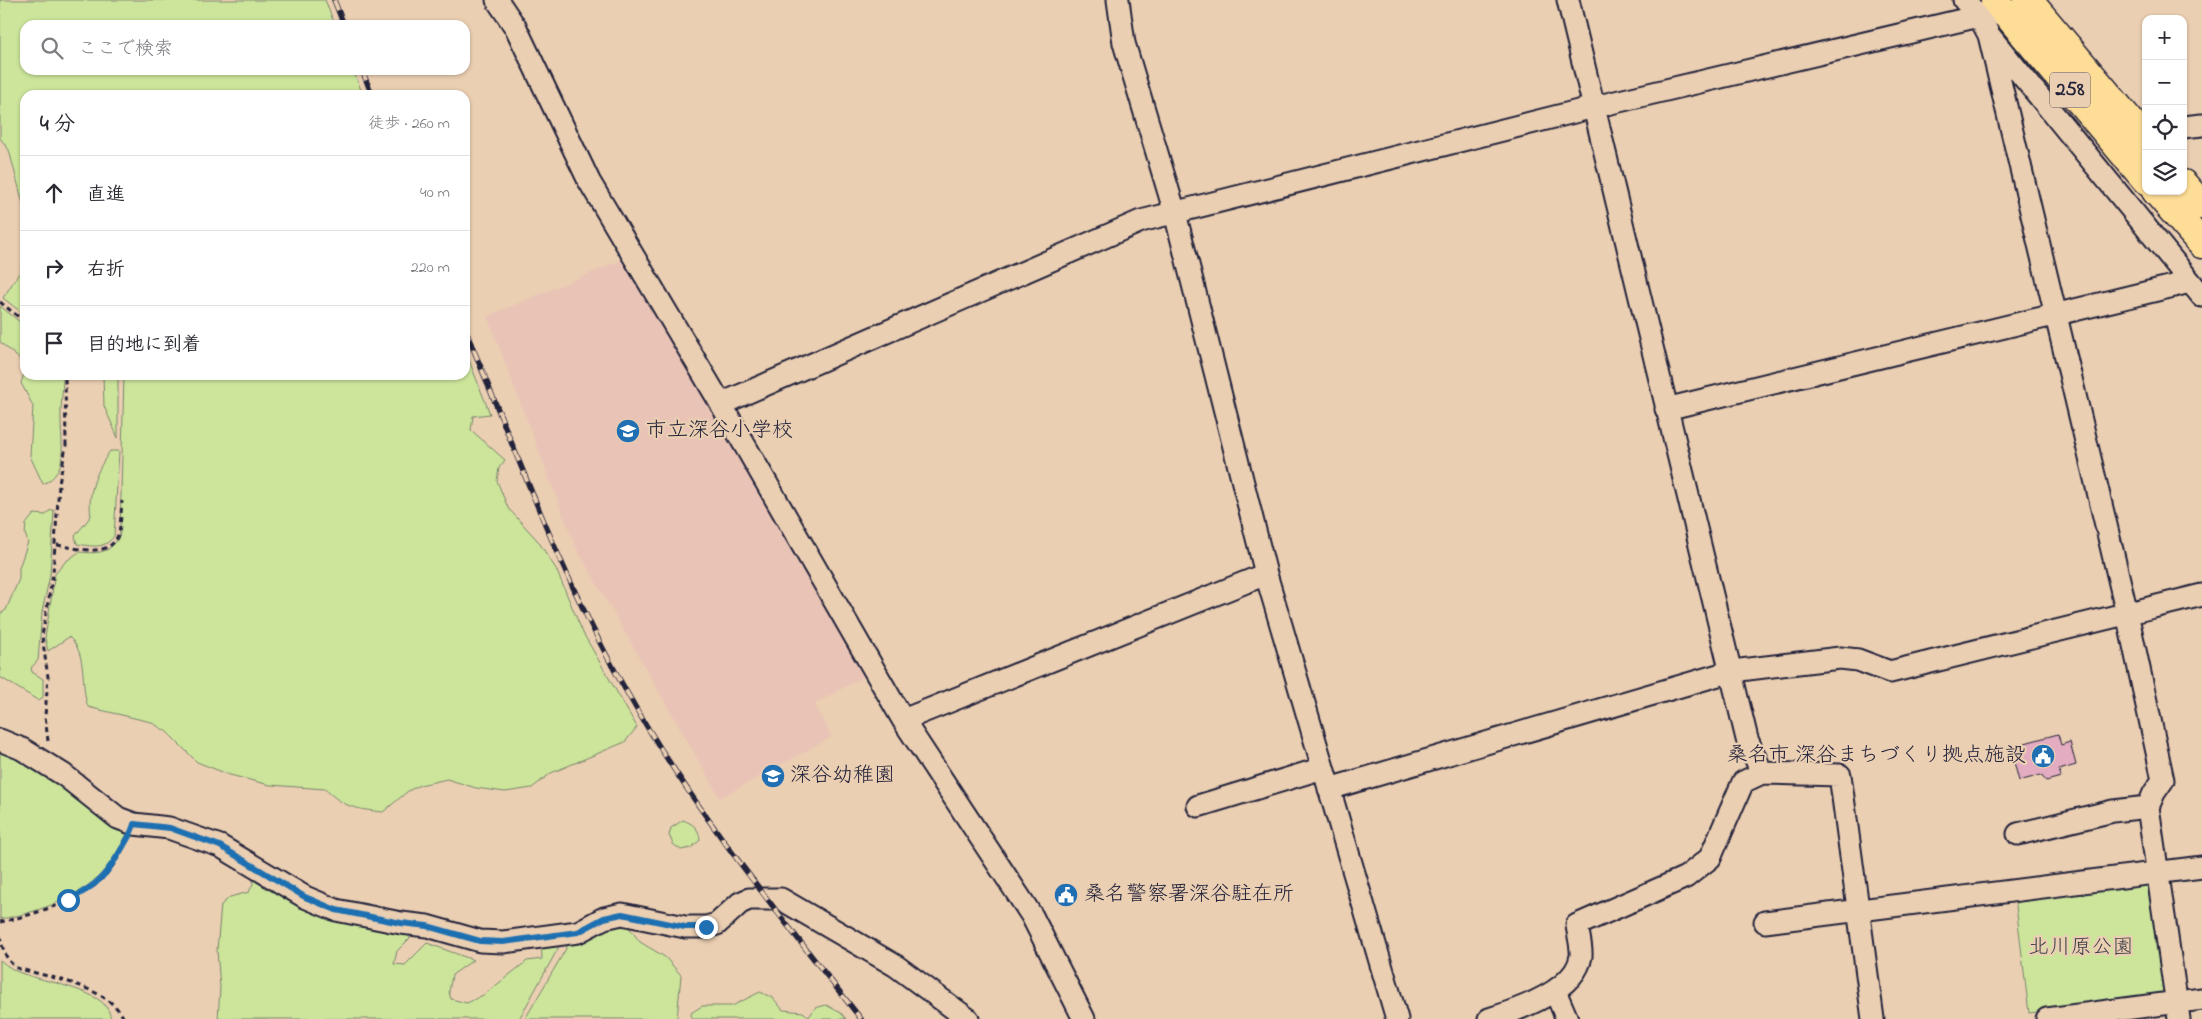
<!DOCTYPE html>
<html lang="ja">
<head>
<meta charset="utf-8">
<style>
  :root { --surface:#fff; --page:#f7f7f7; --text:#2b2b33; --muted:#7c7c81; --line:#e1e1e2 }
  body { margin:0; font-family:"Indie Flower","Klee One",sans-serif; background:var(--page); color:var(--text) }
  .controls { position:absolute; right:15px; top:15px; display:grid; overflow:hidden; border-radius:10px; box-shadow:0 1px 4px #0004 }
  .controls button { width:45px; height:45px; display:grid; place-items:center; padding:0; border:0; border-bottom:1px solid var(--line); background:var(--surface); color:var(--text); font:25px sans-serif }
  .stop { position:absolute; width:15px; height:15px; margin:-11px; border:4px solid #1f6fb2; border-radius:50%; background:#fff }
  .stop.end { background:#1f6fb2; border-color:#fff; box-shadow:0 1px 5px #0008 }
  .list { margin:0; padding:0; list-style:none }
  h2 { display:flex; justify-content:space-between; align-items:center; height:65px; margin:0; padding:0 20px; font-size:21px }
  h2 small { font-size:16px; font-weight:400; color:var(--muted) }
  .list li { display:grid; grid-template-columns:32px 1fr auto; gap:15px; align-items:center; box-sizing:border-box; height:75px; padding:0 20px; border-top:1px solid var(--line) }
  .list b { display:block; font-size:19px; white-space:nowrap }
  .list em { font-size:16px; font-style:normal; color:var(--muted) }
  .icon { flex:none; width:28px; height:28px; fill:none; stroke:currentColor; stroke-width:2; stroke-linecap:round; stroke-linejoin:round }
  .map { position:relative; flex:none; width:2202px; height:1019px; overflow:hidden }
  .search { position:absolute; background:var(--surface); box-shadow:0 1px 4px #0004; left:20px; top:20px; width:450px; height:55px; display:flex; align-items:center; gap:12px; box-sizing:border-box; padding:0 18px; border-radius:15px; color:var(--muted); font-size:19px }
  .panel { position:absolute; background:var(--surface); box-shadow:0 1px 4px #0004; left:20px; top:90px; width:450px; height:290px; border-radius:15px }
  .map>svg:first-child { display:block }
</style>
</head>
<body>
<div class="map">
<svg width="2202" height="1019" viewBox="0 0 2202 1019">
  <rect width="100%" height="100%" fill="#ebcfb2"/>
  <filter id="ink" filterUnits="userSpaceOnUse"><feTurbulence type="fractalNoise" baseFrequency=".02" numOctaves="2"/><feDisplacementMap in="SourceGraphic" scale="10" xChannelSelector="R" yChannelSelector="G"/><feConvolveMatrix kernelMatrix="1 2 1 2 8 2 1 2 1" color-interpolation-filters="sRGB"/></filter>
  <g filter="url(#ink)">
    <path fill="#e9c4b6" d="M624,259l244,415 -53,30 17,33 -112,61 -145,-252 -88,-230z"/>
    <path fill="#cce59b" stroke="#77846b" d="M0,0h325l10,25h-310v45h328l10,25h-338v116l-16,-61 -9,-12z
      M25,264v51l-22,-17z
      M0,306l25,20v42l-2,-6 -23,-20z
      M465,350l25,64 -17,2 -2,14 34,30 -6,8 -2,13 11,27 30,33 18,28 27,64 54,94 -12,15 -74,31 -19,15 -27,4 -29,-4 -29,-9 -27,6 -12,6 -25,21c-27,-3 -38,-4 -58,-23l-55,-4 -40,-10 -33,-13 -30,-30 -16,-10 -63,-15c-8,-22 0,-54 -19,-70l-21,14 -3,-13 10,-64 10,-12 14,-10c20,2 34,1 41,-19l4,-158h341z
      M25,371v4h37l1,3c0,14 -3,29 -2,43 0,24 8,51 -18,63l-13,-28 3,-50 -12,-23z
      M103,375h15v63l-14,-32z
      M110,451h9l-5,85c-10,14 -22,10 -37,8l-2,-8 16,-20c-4,-23 6,-46 19,-65z
      M54,510l-4,65 -8,37 -4,48 -7,8 1,4 11,7v18l-4,4 -39,-24v-63l6,-4 13,-31v-11l9,-26 -3,-8 1,-10 8,-10 12,1 3,-4z
      M0,743l19,8 109,82c-8,15 -18,34 -31,45 -24,22 -65,36 -97,41z
      M683,820c10,4 16,8 17,20l-9,8 -10,2 -8,-6 -4,-9 2,-7z
      M253,876l152,51 5,11 -13,13 -3,13 11,1 22,-22 46,17 -21,15 -3,17 2,7 16,4 18,-9 42,-33 15,-2 -1,-18 20,2 -42,76h-301l2,-32 -3,-37 4,-45 9,-8 19,-5 4,-8z
      M2146,882l7,4 13,104 -6,6 -131,17 -14,-116z
      M621,917l19,25 25,15 16,18 -4,44h-152l46,-79z
      M0,960c7,6 14,11 24,14 19,7 73,16 83,34 2,3 3,7 4,11h-111z
      M760,992l13,6 10,12 20,2 6,5 6,-9 11,-3 15,8 5,6h-154l-1,-6 11,-7h30z"/>
    <path fill="#e3acc0" stroke="#22223b" d="M2058,734l3,11 9,-3 6,23 -17,5 2,7 -15,4 -5,-6 -22,6 -9,-34z"/>
    <g fill="none" stroke-linecap="round" stroke-linejoin="round">
      <g stroke="#22223b" stroke-width="25">
        <path id="street" d="M497,0l19,28 73,153 132,223 182,316 129,196 52,103
          M1118,0l6,43 51,170 91,361 131,445
          M1568,0l179,739 15,34
          M1964,0l15,16 10,19 213,261
          M1989,35l138,578 36,167 -9,13 -6,14 31,212
          M2183,127l19,-2
          M721,404l420,-183 453,-114 385,-91 26,-4
          M1666,409l524,-127
          M903,720l363,-146
          M0,740l22,9 42,26 54,43 16,6 35,4 51,18 85,51 31,13 65,13 26,3 53,15 23,1 75,-10 26,-14 18,-4 63,13h21l11,-3 23,-21 9,-4h32l115,67 72,53
          M1329,789l403,-118 108,-13 18,2 32,12 312,-77
          M1198,806l125,-38
          M2018,834l95,-23 35,-4
          M1765,922l437,-55
          M1555,991l12,28
          M1489,1019c29,-9 87,-29 92,-63 1,-9 -3,-22 -4,-31l109,-48 24,-19 33,-76 19,-9 78,2 33,244
          M2047,1019l155,-20"/>
      </g>
      <g stroke="#22223b" stroke-width="31">
        <path id="highway" d="M1995,0l151,180
          M2028,0l118,140
          M2183,184l19,21
          M2156,191l46,53"/>
      </g>
      <path stroke="#22223b" stroke-width="3" stroke-dasharray="5 4" stroke-linecap="butt" d="M0,302l25,20
        M57,545c20,3 55,15 62,-13 2,-10 2,-21 3,-31
        M48,741l-3,-25 3,-39 -6,-41 11,-62 6,-90 7,-38 -1,-71
        M0,922c30,-6 78,-21 100,-42 12,-11 19,-25 26,-39
        M0,936c3,13 5,24 17,32 30,9 92,18 107,51"/>
      <use href="#street" stroke="#ebcfb2" stroke-width="21"/>
      <use href="#highway" stroke="#fedd96" stroke-width="28"/>
      <g stroke="#22223b" stroke-width="5.5">
        <path id="rail" d="M334,0l10,25
          M362,70l10,25
          M465,329c51,121 95,246 160,360 66,118 153,224 236,330"/>
      </g>
      <use href="#rail" stroke="#ebcfb2" stroke-width="4" stroke-dasharray="11" stroke-linecap="butt"/>
    </g>
  </g>
  <g fill="none" stroke-linecap="round" stroke-linejoin="round" filter="url(#ink)">
    <path stroke="#1f6fb2" stroke-width="6" d="M68,900c30,-14 40,-27 56,-55 4,-7 8,-13 10,-21l36,4 50,18 85,51 31,13 65,13 26,3 53,15 23,1 75,-10 26,-14 18,-4 63,13h21"/>
  </g>
  <defs>
    <g id="school-disc" transform="scale(1.25)"><circle r="9.5" fill="#1f6fb2" stroke="#ebcfb2"/><path d="M0-5L7-2L0 1L-7-2ZM-4 1L0 2.5L4 1V4Q0 6-4 4Z" fill="#fff"/></g>
    <g id="civic-disc" transform="scale(1.25)"><circle r="9.5" fill="#1f6fb2" stroke="#ebcfb2"/><path d="M-.6-6.5H3V-4.5H.6V-3L4-1V1h2V6H-6V1h2V-1L-.6-3ZM-1.2 2.5V6h2.4V2.5Z" fill="#fff"/></g>
  </defs>
  <g fill-rule="evenodd">
    <use href="#school-disc" x="628" y="431"/>
    <use href="#civic-disc" x="2043" y="756"/>
    <use href="#school-disc" x="773" y="776"/>
    <use href="#civic-disc" x="1066" y="895"/>
  </g>
  <g text-anchor="middle" dominant-baseline="central" stroke-width="4.5" stroke-linejoin="round" paint-order="stroke">
    <rect fill="#ebcfb2" stroke="#5e565f" stroke-width="1" x="2050" y="72.5" width="40" height="35" rx="4"/>
    <g font-size="20" font-weight="bold" fill="#22223b">
      <text x="2070" y="90">258</text>
    </g>
    <g font-size="21" fill="#22223b" stroke="#ebcfb2" text-anchor="start">
      <text x="646" y="431">市立深谷小学校</text>
      <text x="2026" y="756" text-anchor="end">桑名市 深谷まちづくり拠点施設</text>
      <text x="790" y="776">深谷幼稚園</text>
      <text x="1084" y="895">桑名警察署深谷駐在所</text>
    </g>
    <g font-size="21" fill="#3c3f49" stroke="#ebcfb2">
      <text x="2081" y="948">北川原公園</text>
    </g>
  </g>
</svg>
<div class="controls">
<button>+</button>
<button>−</button>
<button><svg class="icon" aria-label="locate" viewBox="0 0 24 24"><circle cx="12" cy="12" r="6"/><path d="M12 2v4M12 18v4M2 12h4M18 12h4"/></svg></button>
<button><svg class="icon" aria-label="layers" viewBox="0 0 24 24"><path d="M12 4l9 5-9 5-9-5zM3 14l9 5 9-5"/></svg></button>
</div>
<div class="stop" style="left:68px;top:900px"></div>
<div class="stop end" style="left:706px;top:927px"></div>
<div class="search"><svg class="icon" aria-label="search" viewBox="0 0 24 24"><circle cx="10" cy="10" r="6"/><path d="M15 15l6 6"/></svg>ここで検索</div>
<section class="panel">
<h2>4 分<small>徒歩 · 260 m</small></h2>
<ul class="list">
<li><svg class="icon" aria-label="ahead" viewBox="0 0 24 24"><path d="M12 20V5M6 11l6-6 6 6"/></svg><div><b>直進</b></div><em>40 m</em></li>
<li><svg class="icon" aria-label="right" viewBox="0 0 24 24"><path d="M7 20v-9h11M14 6l5 5-5 5"/></svg><div><b>右折</b></div><em>220 m</em></li>
<li><svg class="icon" aria-label="arrive" viewBox="0 0 24 24"><path d="M6 21V4h12l-3 4 3 4H6"/></svg><div><b>目的地に到着</b></div></li>
</ul>
</section>
</div>
</body>
</html>
